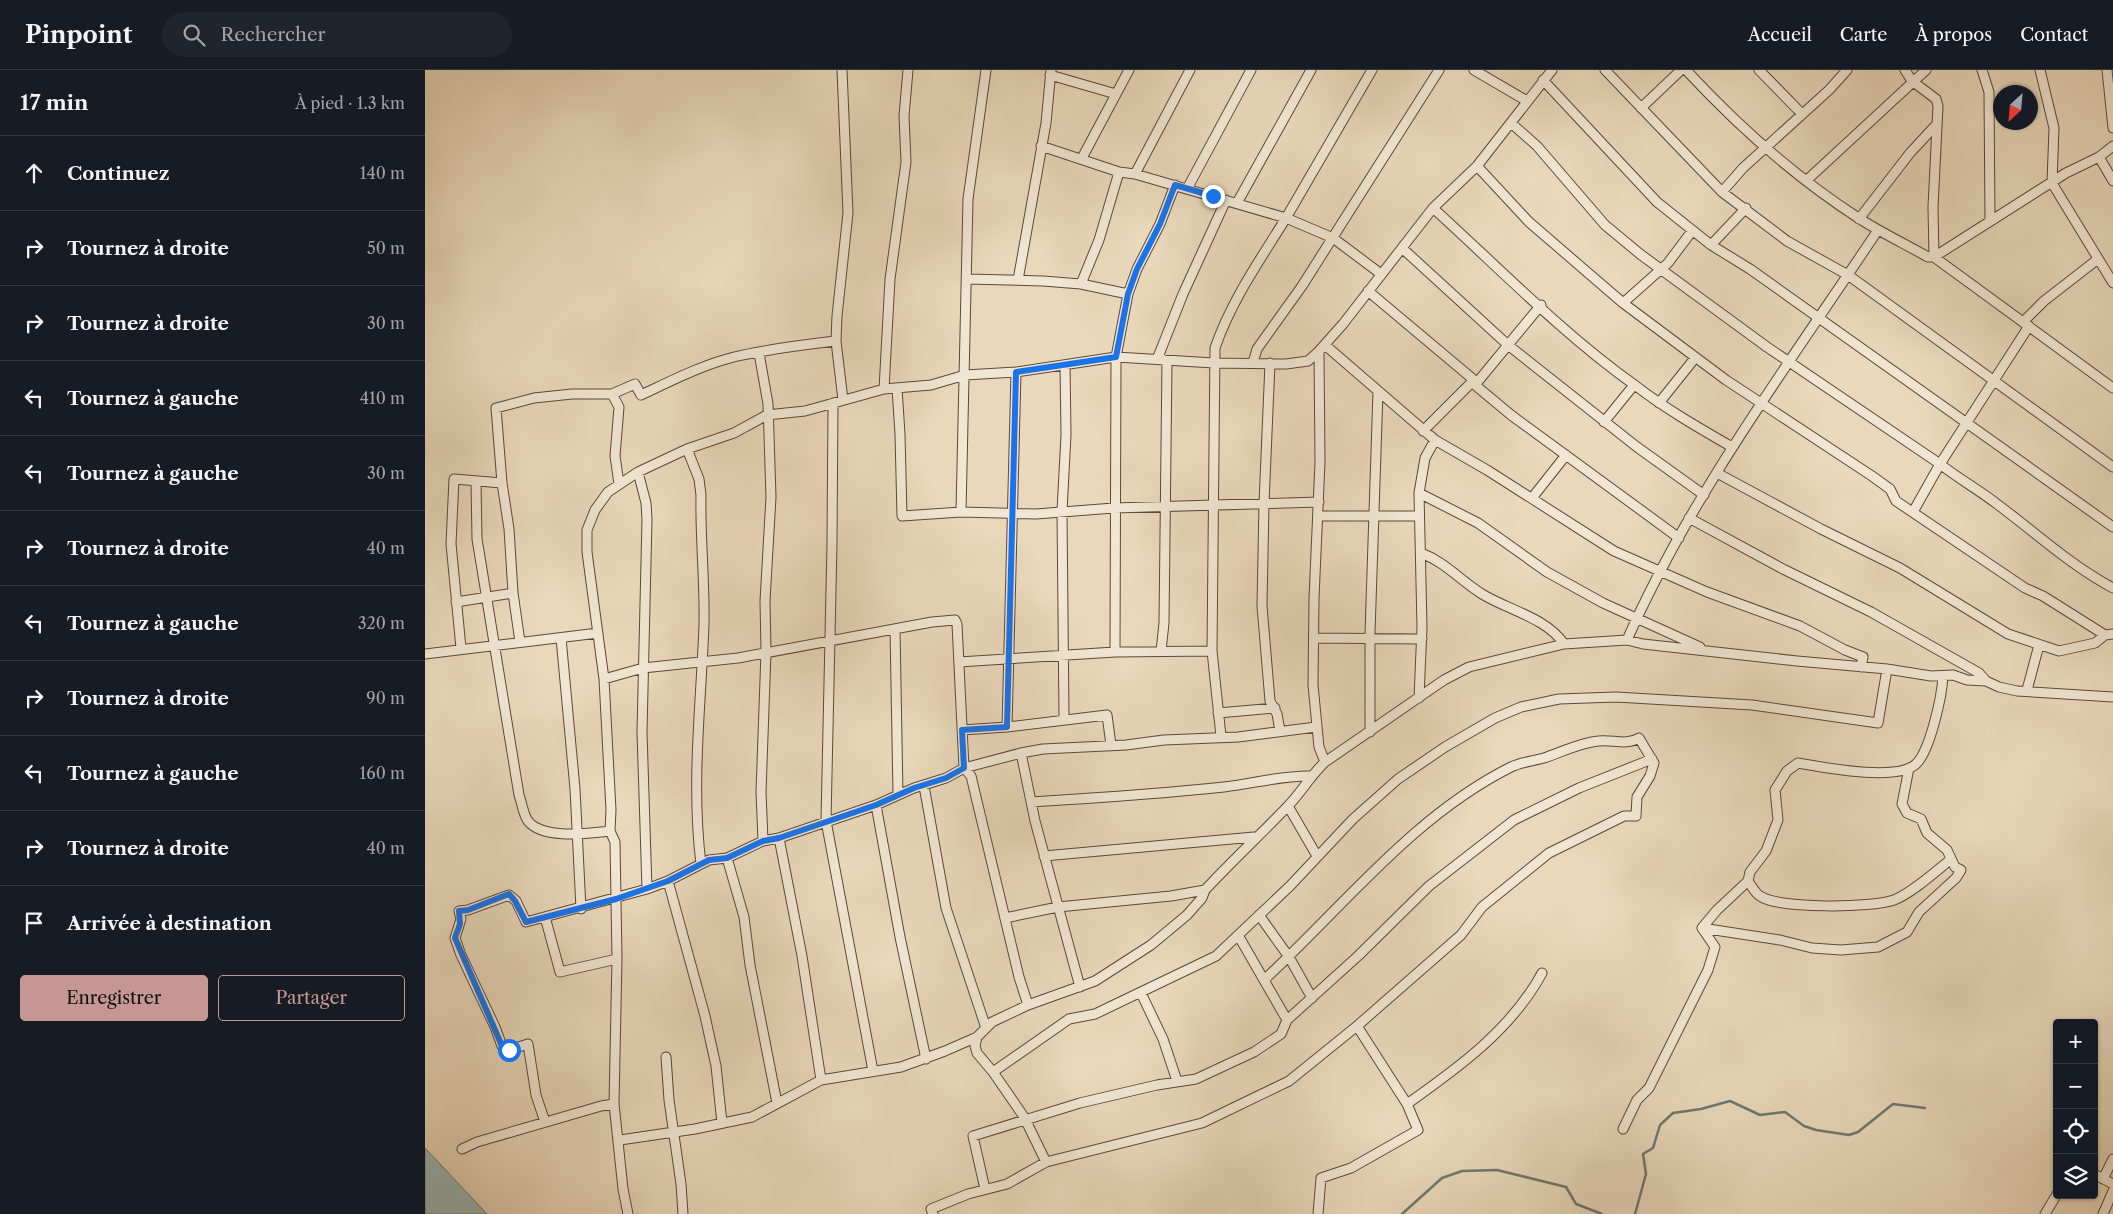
<!DOCTYPE html>
<html lang="fr">
<head>
<meta charset="utf-8">
<style>
  :root { --surface:#171b24; --page:#20242c; --text:#f1f3f6; --muted:#9ea1a6; --line:#363941; --accent:#c59692 }
  body { margin:0; font-family:"Libre Caslon Text",serif; background:var(--page); color:var(--text) }
  .controls { position:absolute; right:15px; bottom:15px; display:grid; overflow:hidden; border-radius:5px; box-shadow:0 1px 4px #0004 }
  .controls button { width:45px; height:45px; display:grid; place-items:center; padding:0; border:0; border-bottom:1px solid var(--line); background:var(--surface); color:var(--text); font:25px sans-serif }
  .compass { position:absolute; left:1568px; top:15px; width:45px; height:45px; border-radius:50%; background:var(--surface); box-shadow:0 1px 4px #0004; rotate:206deg }
  .stop { position:absolute; width:15px; height:15px; margin:-11px; border:4px solid #1a73e8; border-radius:50%; background:#fff }
  .stop.end { background:#1a73e8; border-color:#fff; box-shadow:0 1px 5px #0008 }
  .list { margin:0; padding:0; list-style:none }
  h2 { display:flex; justify-content:space-between; align-items:center; height:65px; margin:0; padding:0 20px; font-size:21px }
  h2 small { font-size:16px; font-weight:400; color:var(--muted) }
  .list li { display:grid; grid-template-columns:32px 1fr auto; gap:15px; align-items:center; box-sizing:border-box; height:75px; padding:0 20px; border-top:1px solid var(--line) }
  .list b { display:block; font-size:19px; white-space:nowrap }
  .list em { font-size:16px; font-style:normal; color:var(--muted) }
  .actions { display:flex; gap:10px; padding:15px 20px }
  .actions a { flex:1; padding:11px 0; border:1px solid var(--accent); border-radius:5px; text-align:center; font-size:18px; color:var(--accent) }
  .actions .main { background:var(--accent); color:#111 }
  .icon { flex:none; width:28px; height:28px; fill:none; stroke:currentColor; stroke-width:2; stroke-linecap:round; stroke-linejoin:round }
  .map { position:relative; flex:none; width:1688px; height:1144px; overflow:hidden }
  header { display:flex; align-items:center; gap:30px; box-sizing:border-box; height:70px; padding:0 25px; background:var(--surface); border-bottom:1px solid var(--line) }
  header strong { font-size:24px }
  nav { display:flex; gap:28px; margin-inline-start:auto; font-size:18px }
  .search { width:350px; height:45px; background:var(--page); display:flex; align-items:center; gap:12px; box-sizing:border-box; padding:0 18px; border-radius:28px; color:var(--muted); font-size:19px }
  main { display:flex }
  aside { flex:1; background:var(--surface) }
  .map>svg:first-child { display:block }
</style>
</head>
<body>
<header>
<strong>Pinpoint</strong>
<div class="search"><svg class="icon" aria-label="search" viewBox="0 0 24 24"><circle cx="10" cy="10" r="6"/><path d="M15 15l6 6"/></svg>Rechercher</div>
<nav><a>Accueil</a><a>Carte</a><a>À propos</a><a>Contact</a></nav>
</header>
<main>
<aside>
<h2>17 min<small>À pied · 1.3 km</small></h2>
<ul class="list">
<li><svg class="icon" aria-label="ahead" viewBox="0 0 24 24"><path d="M12 20V5M6 11l6-6 6 6"/></svg><div><b>Continuez</b></div><em>140 m</em></li>
<li><svg class="icon" aria-label="right" viewBox="0 0 24 24"><path d="M7 20v-9h11M14 6l5 5-5 5"/></svg><div><b>Tournez à droite</b></div><em>50 m</em></li>
<li><svg class="icon" aria-label="right" viewBox="0 0 24 24"><path d="M7 20v-9h11M14 6l5 5-5 5"/></svg><div><b>Tournez à droite</b></div><em>30 m</em></li>
<li><svg class="icon" aria-label="left" viewBox="0 0 24 24"><path d="M17 20v-9H6M10 6l-5 5 5 5"/></svg><div><b>Tournez à gauche</b></div><em>410 m</em></li>
<li><svg class="icon" aria-label="left" viewBox="0 0 24 24"><path d="M17 20v-9H6M10 6l-5 5 5 5"/></svg><div><b>Tournez à gauche</b></div><em>30 m</em></li>
<li><svg class="icon" aria-label="right" viewBox="0 0 24 24"><path d="M7 20v-9h11M14 6l5 5-5 5"/></svg><div><b>Tournez à droite</b></div><em>40 m</em></li>
<li><svg class="icon" aria-label="left" viewBox="0 0 24 24"><path d="M17 20v-9H6M10 6l-5 5 5 5"/></svg><div><b>Tournez à gauche</b></div><em>320 m</em></li>
<li><svg class="icon" aria-label="right" viewBox="0 0 24 24"><path d="M7 20v-9h11M14 6l5 5-5 5"/></svg><div><b>Tournez à droite</b></div><em>90 m</em></li>
<li><svg class="icon" aria-label="left" viewBox="0 0 24 24"><path d="M17 20v-9H6M10 6l-5 5 5 5"/></svg><div><b>Tournez à gauche</b></div><em>160 m</em></li>
<li><svg class="icon" aria-label="right" viewBox="0 0 24 24"><path d="M7 20v-9h11M14 6l5 5-5 5"/></svg><div><b>Tournez à droite</b></div><em>40 m</em></li>
<li><svg class="icon" aria-label="arrive" viewBox="0 0 24 24"><path d="M6 21V4h12l-3 4 3 4H6"/></svg><div><b>Arrivée à destination</b></div></li>
</ul>
<div class="actions"><a class="main">Enregistrer</a><a>Partager</a></div>
</aside>
<div class="map">
<svg width="1688" height="1144" viewBox="0 0 1688 1144">
  <rect width="100%" height="100%" fill="#e9d8bb"/>
  <filter id="stains"><feTurbulence type="fractalNoise" baseFrequency=".004" numOctaves="4"/><feColorMatrix values="0 0 0 0 .2 0 0 0 0 .09 0 0 0 0 .02 0 0 0 .5 -.17"/></filter>
  <radialGradient id="worn" r=".72"><stop offset=".6" stop-color="#630" stop-opacity="0"/><stop offset="1" stop-color="#630" stop-opacity=".3"/></radialGradient>
  <path fill="#99b8b7" stroke="#6f7871" d="M0,1078l62,66h-62z"/>
  <g fill="none" stroke-linecap="round" stroke-linejoin="round">
    <path stroke="#6f7871" stroke-width="2.5" d="M977,1144l40,-36 20,-7 35,-1 69,17 10,17 26,10
      M1210,1144l11,-40 -3,-20 10,-6 7,-23 13,-12 28,-4 29,-8 30,14 25,-3 19,14 12,4 33,5 9,-3 35,-28 32,4"/>
    <g stroke="#5e4836" stroke-width="11">
      <path id="minor" d="M417,0l6,143 -11,103 -1,25 7,59
        M1049,0l53,31
        M1180,0l117,122 65,49 61,34 265,192
        M1261,0c52,56 110,108 174,149 22,14 45,25 68,38h6l179,131
        M1334,0l43,44
        M1480,0l7,11 24,18 2,7 -5,101 1,50 132,-84 33,-16 14,-11
        M1557,0l7,22 1,129
        M1615,0l14,58 -2,55 61,100
        M1682,0l6,58
        M625,5l66,19
        M1118,10l114,122 54,43 39,24 363,258
        M1216,38l40,-38
        M1086,53l26,23 68,79 35,29 127,93 173,117c19,15 39,26 57,40 39,29 73,61 116,84
        M616,76l78,26 16,2 151,44 47,20 48,36
        M1674,87l14,24
        M657,88l47,-88
        M1052,96l52,56 94,81 103,77 146,96 18,13 6,12 129,87 18,8 62,39
        M710,104l55,-104
        M1382,110l119,-110
        M762,119l64,-119
        M1297,122l21,-24 86,-78 18,-20
        M812,133l74,-133
        M1008,138c66,60 130,126 203,178 30,23 63,42 96,61
        M1434,149l51,-66 26,-28
        M1286,175l35,-37
        M977,178l106,97 129,102 67,48
        M543,209l75,2 38,3 47,10
        M593,210l28,-157 5,-53
        M656,214l18,-44 20,-68
        M943,221l106,89 1,5 36,30 168,123
        M1198,233l45,-40 24,-32
        M1598,252l21,-21 54,-42
        M900,275l110,95 52,30 127,81 93,41 93,34 45,24 18,7 -2,10
        M894,281l1,111 -6,136 -1,87 6,62 6,15
        M334,283l9,51 3,93 -6,104 1,51 -5,140 2,49
        M828,293l4,-14 45,-63 137,-216
        M845,293l-6,140 -2,103 8,95 7,13 3,17
        M1050,315l66,-80
        M472,318l3,46 2,82 59,-4 75,2 78,-6 205,-6
        M459,319l6,-110 16,-117 -2,-46 4,-46
        M187,324l7,13 -4,49 4,28
        M408,333l-1,141 -6,277 47,250
        M1234,333l36,-45
        M1179,352l30,-37
        M998,361l51,-51
        M262,379l12,30 2,16c-1,43 4,86 3,130 -3,80 -13,159 -3,239
        M213,402l8,31 1,16 -5,213 5,157
        M1292,403l104,56 79,39 108,66 51,17 36,-8 10,-8 8,-1
        M51,411l1,58 42,256c3,8 4,19 9,26 15,19 61,12 82,10
        M994,423l59,30 69,49 56,31 97,44
        M1107,428l34,-43
        M536,442l7,-313 18,-129
        M1488,442l27,-48 89,-138
        M893,446h101
        M1264,448l94,51 88,43 108,61 7,8
        M996,483c24,9 40,28 61,41 26,16 65,24 82,50
        M31,532l57,-9
        M470,559l3,166
        M136,568l14,151 6,120
        M889,568l108,1
        M1202,570c65,-147 162,-276 251,-410
        M95,572l-7,-49 -4,-64 -7,-46 -6,-75 38,-10 38,-4h40l23,-10 6,11c30,-14 61,-30 93,-38 33,-8 68,-12 102,-16
        M36,578l-10,-104 3,-65 48,4
        M736,581l3,-28 3,-262 -9,-4 25,-63 43,-94
        M690,582l1,-295 12,-63 9,-25 23,-45 15,-39
        M0,584l173,-21
        M534,592l156,-10 97,-1
        M179,609l39,-11 95,-10 194,-36 23,-2 2,4 7,144 7,8 48,201 9,28
        M1602,620l12,-45
        M994,628l3,-71 -3,-134 6,-35 10,-18
        M793,643l57,-5
        M639,648l-2,-207 4,-76 -1,-70
        M582,657l9,-355
        M537,660l45,-3 100,-12 4,30
        M945,662v-99l8,-242
        M796,666l-9,-85 3,-303c16,-47 45,-88 71,-130 29,-49 57,-99 86,-148
        M596,683l14,68 45,166
        M499,716l22,122 40,120
        M606,732c65,-4 129,-8 193,-15 29,-3 58,-12 87,-11
        M451,735l24,132 26,122
        M863,736l29,50
        M354,768l23,118 19,124
        M619,786l210,-19
        M302,788l17,59 6,48 27,138
        M243,811l37,135 11,50 6,57
        M1323,811c3,4 7,12 12,15 18,13 112,12 134,4 18,-7 41,-28 56,-40
        M834,845l30,42 23,41
        M120,847l15,55 57,-13
        M580,848l53,-11 113,-11 34,-6
        M1277,858l78,12 32,8 29,2 37,-3 29,-15 12,-20 37,-34 5,-8 -6,-3 -8,-17 -20,-17 -6,-14 -14,-6 -5,-9 7,-36
        M1277,858l15,-18 31,-29 2,-9 16,-21 12,-31 -3,-30 12,-19 11,-8c24,4 99,19 118,1 14,-13 26,-68 27,-88
        M813,865l49,85
        M716,923l22,46 14,42
        M552,967l-2,9 2,7 16,19 31,45 22,45
        M241,987l3,43 12,84 2,30
        M568,1002l76,-53 26,-5 121,-58 74,-70 63,-67 45,-40 47,-32 50,-29 26,-11 38,-8 57,-2 136,8 126,18 9,-54
        M982,1034c51,-36 105,-75 135,-131
        M120,1052l-9,-27 -8,-51 -19,6 -7,-4 -7,-19 -34,-72 -6,-17 6,-19 -2,-8 9,-1 41,-15 7,6 10,21 121,-33 21,-8 41,-21 18,-2 36,-17 16,-3 97,-33 38,-17 32,-10 18,-10 57,-15 22,-4 83,-4 38,-5 74,-3 78,-10
        M1198,1059l14,-29 12,-12 59,-118 7,-23 -13,-19
        M195,1070l75,-11 57,-12 69,-37 80,-13 44,-16 32,-14 15,-15 36,-17 67,-24 56,-36 36,-30 15,-17 3,-8c27,-29 55,-55 82,-83 14,-14 23,-31 38,-45l119,-82 25,-13 95,-23 63,-4 16,4 154,17 90,8 44,7 22,-1 14,5 19,1 13,6 18,4 96,6
        M37,1079l15,-7 124,-36 13,-2
        M1669,1104l19,10
        M1678,1109l10,-20
        M560,1119l-12,-53 107,-33 77,-18 39,-6 58,-27 27,-18 6,-14 71,-64 71,-70 85,-66 65,-32 73,-29
        M203,1144l-5,-25 -9,-85 3,-145 -2,-117 -5,-11 1,-21 -7,-131 -17,-127v-22l8,-20 13,-18 30,-20 49,-23 47,-16 33,-18 38,-4 79,-22 47,-4 34,-10 51,-3 100,-15 98,6 72,1 22,-3 11,-10 24,-27 90,-116 44,-42 75,-96
        M508,1144l-2,-5 37,-15 39,-10 39,-22 156,-39 87,-42 68,-55 104,-91 21,-28 67,-54 75,-37h12l1,-19 13,-21 4,-13 -15,-25c-13,8 -27,1 -41,3 -19,2 -36,11 -54,17 -11,3 -23,4 -33,9 -98,49 -167,139 -246,212
        M893,1144l3,-36 30,-10 67,-38 -11,-26 -50,-78
        M1620,1144l12,-20
        M1678,1144l10,-23"/>
    </g>
    <use href="#minor" stroke="#f1e6d3" stroke-width="9"/>
  </g>
  <g fill="none" stroke-linecap="round" stroke-linejoin="round">
    <path stroke="#1a73e8" stroke-width="6" d="M84,980l-7,-4 -47,-108 5,-14 -1,-13 9,-1 41,-16 6,7 11,21 90,-23 52,-18 41,-21 18,-2 36,-17 16,-3 97,-33 38,-17 32,-10 18,-10 -2,-38 45,-3 9,-355 100,-15 12,-63 9,-25 23,-45 15,-39 38,11"/>
  </g>
  <rect width="100%" height="100%" filter="url(#stains)"/>
  <rect width="100%" height="100%" fill="url(#worn)"/>
</svg>
<div class="controls">
<button>+</button>
<button>−</button>
<button><svg class="icon" aria-label="locate" viewBox="0 0 24 24"><circle cx="12" cy="12" r="6"/><path d="M12 2v4M12 18v4M2 12h4M18 12h4"/></svg></button>
<button><svg class="icon" aria-label="layers" viewBox="0 0 24 24"><path d="M12 4l9 5-9 5-9-5zM3 14l9 5 9-5"/></svg></button>
</div>
<svg class="compass" viewBox="-18 -18 36 36"><path d="M0-13l5 13h-10z" fill="#e53935"/><path d="M0 13l5-13h-10z" fill="#9ea1a6"/></svg>
<div class="stop" style="left:84px;top:980px"></div>
<div class="stop end" style="left:788px;top:126px"></div>
</div>
</main>
</body>
</html>
